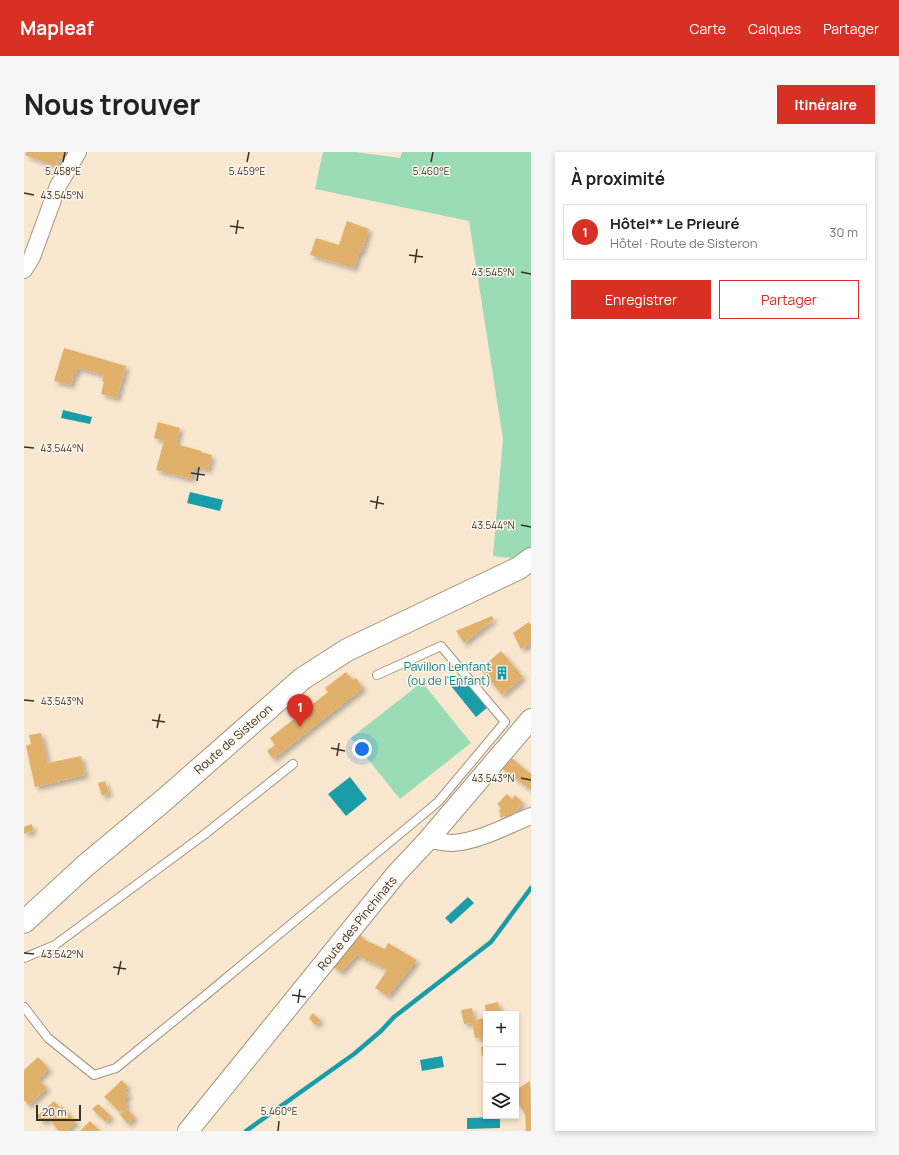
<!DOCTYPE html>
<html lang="fr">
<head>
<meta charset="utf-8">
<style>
  :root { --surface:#fff; --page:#f6f6f6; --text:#222; --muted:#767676; --line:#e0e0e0; --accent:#d93025 }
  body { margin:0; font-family:Manrope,sans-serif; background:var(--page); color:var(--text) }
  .controls { position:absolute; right:12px; bottom:12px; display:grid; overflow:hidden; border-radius:0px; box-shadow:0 2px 6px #0003 }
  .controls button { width:36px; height:36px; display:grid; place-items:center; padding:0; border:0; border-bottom:1px solid var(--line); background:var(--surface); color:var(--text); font:20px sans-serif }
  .scale { position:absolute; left:12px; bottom:10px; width:45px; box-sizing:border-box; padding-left:4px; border:2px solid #383127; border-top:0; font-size:11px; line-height:14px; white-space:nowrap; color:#383127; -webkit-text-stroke:3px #fdf6ec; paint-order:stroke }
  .you { position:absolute; left:338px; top:597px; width:14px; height:14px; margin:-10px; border:3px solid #fff; border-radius:50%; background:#1a73e8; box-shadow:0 0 0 6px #1a73e833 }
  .badge { display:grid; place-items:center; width:26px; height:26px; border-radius:50%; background:var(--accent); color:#fff; font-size:13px; font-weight:700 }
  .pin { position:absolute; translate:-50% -33px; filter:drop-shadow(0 1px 2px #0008) }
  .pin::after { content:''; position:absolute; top:21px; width:14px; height:12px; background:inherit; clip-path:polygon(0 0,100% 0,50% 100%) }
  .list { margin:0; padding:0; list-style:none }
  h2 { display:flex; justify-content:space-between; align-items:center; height:52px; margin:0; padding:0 16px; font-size:17px }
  h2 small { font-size:13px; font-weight:400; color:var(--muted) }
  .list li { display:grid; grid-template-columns:26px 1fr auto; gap:12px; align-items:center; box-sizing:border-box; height:56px; margin:0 8px 8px; padding:0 8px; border:1px solid var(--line); border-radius:0px }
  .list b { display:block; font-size:15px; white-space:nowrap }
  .list p { margin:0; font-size:13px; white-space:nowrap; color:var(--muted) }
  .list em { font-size:13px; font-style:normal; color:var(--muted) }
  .actions { display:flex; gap:8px; padding:12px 16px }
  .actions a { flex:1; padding:9px 0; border:1px solid var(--accent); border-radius:0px; text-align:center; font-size:14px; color:var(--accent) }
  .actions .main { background:var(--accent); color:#fff }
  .icon { flex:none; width:22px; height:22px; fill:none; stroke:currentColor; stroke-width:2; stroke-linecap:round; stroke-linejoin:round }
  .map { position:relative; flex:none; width:507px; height:979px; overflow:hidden; border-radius:0px }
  header { display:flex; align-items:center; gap:24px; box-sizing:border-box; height:56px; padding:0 20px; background:var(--accent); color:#fff }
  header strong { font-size:19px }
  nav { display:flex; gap:22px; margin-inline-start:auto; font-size:14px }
  .intro { display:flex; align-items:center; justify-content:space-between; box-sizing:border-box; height:96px; padding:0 24px }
  h1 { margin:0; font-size:28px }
  .button { padding:10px 18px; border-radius:0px; background:var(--accent); color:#fff; font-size:14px; font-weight:700 }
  main { display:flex; gap:24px; padding:0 24px }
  aside { flex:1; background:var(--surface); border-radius:0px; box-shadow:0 2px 6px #0003 }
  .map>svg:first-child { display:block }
</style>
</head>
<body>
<header>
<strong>Mapleaf</strong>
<nav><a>Carte</a><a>Calques</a><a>Partager</a></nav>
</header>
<div class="intro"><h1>Nous trouver</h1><a class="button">Itinéraire</a></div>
<main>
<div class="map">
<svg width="507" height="979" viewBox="0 0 507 979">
  <defs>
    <filter id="shadow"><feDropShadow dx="3.5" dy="3.5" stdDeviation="2" flood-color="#0004"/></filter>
  </defs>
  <rect width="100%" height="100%" fill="#f9e7cf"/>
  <path fill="#9bdbb6" d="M299,0h32l45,6 2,-6h129v408l-38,-4 10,-117 -34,-218 -154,-32z
    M398,530l49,61 -71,56 -49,-61z"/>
  <path fill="#1b9da9" d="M39,258l29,7 -2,7 -29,-6z
    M166,340l33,8 -3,11 -33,-8z
    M440,524l24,31 -12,10 -25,-31z
    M326,625l17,22 -21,17 -18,-22z
    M444,745l6,6 -23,21 -6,-6z
    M418,904l2,11 -22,4 -2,-11z
    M476,965v11l-33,1v-11z"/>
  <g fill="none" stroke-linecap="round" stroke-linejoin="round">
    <path stroke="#1b9da9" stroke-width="4.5" d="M222,979l108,-77 27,-23 13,-14 97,-75 40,-54"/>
  </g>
  <path fill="#e1b16c" filter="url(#shadow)" d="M2,0h50l-6,11 -10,-7 -4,10 -31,-11z
    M323,69l22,8 -8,24 -2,-1 -5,16 -44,-13 6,-17 23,7z
    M40,196l62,18 -9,32 -16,-4 3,-12 -2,-1 2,-6 -26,-7 -2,6h-2l-3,11 -17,-4z
    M134,270l22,6 -4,16 25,7v1l11,3 -4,15 -11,-3 -1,1h-2l-3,11 -35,-9 8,-29 -10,-3z
    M468,464l2,3 -30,24 -8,-12z
    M505,470l2,3v19l-10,5 -8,-16z
    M477,499l22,26 -21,18 -22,-26z
    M322,520l7,8 3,-2 7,10 -90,71 -6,-8 8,-6 -5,-7 58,-46 -3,-4z
    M17,581l7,30 33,-7 4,19 -50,12 -9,-41 5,-2 -2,-9z
    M485,604l22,18v16l-30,-22z
    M81,629l4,12 -7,3 -4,-13z
    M483,642l5,5 3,-4 8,8 -15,17 -4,-5 -2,3 -3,-2 2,-2 -2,-3 2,-3 -4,-4z
    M8,672l1,7 -9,3v-7z
    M334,781l7,7 20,9 3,-6 29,17 -29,36 -13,-8 12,-18 -9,-5 -8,-3 -13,-7 -16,17 -10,-7z
    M474,850l2,12h-14l-1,-9z
    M448,856l2,12 12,-2v27l-2,-8 -9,1 -3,-15 -8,1 -3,-14z
    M289,861l8,8 -6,4 -6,-7z
    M462,894v10h-4l-1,-9z
    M14,905l11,12 -11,10 9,9 -18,17 -5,-5v-30z
    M98,928l6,7 -4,3 5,5 -5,5 4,4 -8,8 -16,-15z
    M506,929l1,50h-6l1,-3 -1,-14 -9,-14v-10z
    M30,949l6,7 2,-2 14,16 -10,9h-7l-11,-13 -5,4 -6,-6z
    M74,952l13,12 -5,6 -14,-13z
    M102,956l9,9 -7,7 -8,-9z
    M66,969l10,10h-20z"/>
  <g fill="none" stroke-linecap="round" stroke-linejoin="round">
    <g stroke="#a4937d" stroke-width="10">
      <path id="service" d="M0,806l31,-13 150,-111 88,-70
        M0,855l24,31 46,37 22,-7 91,-74 231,-192 67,-80 -64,-76 -64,29"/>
    </g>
    <g stroke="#a4937d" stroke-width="18">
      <path id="minor" d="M0,118l8,-13 26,-71 20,-34
        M404,688c8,1 17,3 25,3 27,-2 53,-17 78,-27"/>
    </g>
    <g stroke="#a4937d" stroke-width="22">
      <path id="tertiary" d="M164,979l209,-258 31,-33 103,-121"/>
    </g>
    <g stroke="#a4937d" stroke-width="24">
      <path id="secondary" d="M0,770l61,-56 79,-66 138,-121 45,-29 172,-82 12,-9"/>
    </g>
    <use href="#service" stroke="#fff" stroke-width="8"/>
    <use href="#minor" stroke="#fff" stroke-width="16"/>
    <use href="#tertiary" stroke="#fff" stroke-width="20"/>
    <use href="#secondary" stroke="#fff" stroke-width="22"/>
  </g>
  <path fill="none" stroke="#383127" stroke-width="1.5" d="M39,10l2,-10M223,10l2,-10M407,10l2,-10M0,41l10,2M206,74l14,2M212,82l2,-14M385,103l14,2M391,111l2,-14M497,120l10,2M0,295l10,1M167,321l14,2M173,329l2,-14M346,349l14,3M352,357l2,-13M497,373l10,2M0,548l10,1M128,568l13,2M133,576l3,-14M307,596l14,3M313,604l2,-13M497,626l10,2M0,801l10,1M89,815l13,2M94,823l3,-14M268,843l14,2M274,851l2,-14M254,979l1,-10"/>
  <defs>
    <g id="building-bare" transform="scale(1.08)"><path d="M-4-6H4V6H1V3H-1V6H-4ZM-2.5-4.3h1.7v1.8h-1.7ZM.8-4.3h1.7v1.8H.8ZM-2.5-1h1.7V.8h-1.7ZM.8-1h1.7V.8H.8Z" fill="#0f9aa8" stroke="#fdf6ec" stroke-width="2.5" paint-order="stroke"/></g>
  </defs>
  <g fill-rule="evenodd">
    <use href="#building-bare" x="478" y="521"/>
  </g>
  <g text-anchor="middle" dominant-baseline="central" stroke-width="3" stroke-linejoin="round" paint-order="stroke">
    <g font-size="12" fill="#0d838f" stroke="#fdf6ec" text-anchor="end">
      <text x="467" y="514">Pavillon Lenfant<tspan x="467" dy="14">(ou de l'Enfant)</tspan></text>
    </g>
    <g font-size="12" fill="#383127" stroke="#fdf6ec">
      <text transform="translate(209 587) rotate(-41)">Route de Sisteron</text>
      <text transform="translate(333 771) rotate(-51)">Route des Pinchinats</text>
    </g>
  </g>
  <g font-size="10" text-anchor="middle" fill="#383127" stroke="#fdf6ec" stroke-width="3" stroke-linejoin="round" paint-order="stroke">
    <text x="223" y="23">5.459°E</text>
    <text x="407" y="23">5.460°E</text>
    <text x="39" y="23">5.458°E</text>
    <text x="38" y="47">43.545°N</text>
    <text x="469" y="124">43.545°N</text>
    <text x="38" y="300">43.544°N</text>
    <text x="469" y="377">43.544°N</text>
    <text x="38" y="553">43.543°N</text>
    <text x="469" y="630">43.543°N</text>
    <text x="38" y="806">43.542°N</text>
    <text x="255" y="963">5.460°E</text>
  </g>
</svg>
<div class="controls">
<button>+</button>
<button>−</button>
<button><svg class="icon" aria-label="layers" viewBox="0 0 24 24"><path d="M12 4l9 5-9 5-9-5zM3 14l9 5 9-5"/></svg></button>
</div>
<div class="scale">20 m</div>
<div class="you"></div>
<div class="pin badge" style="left:276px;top:575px">1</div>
</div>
<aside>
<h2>À proximité<small></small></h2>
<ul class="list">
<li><span class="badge">1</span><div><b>Hôtel** Le Prieuré</b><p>Hôtel · Route de Sisteron</p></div><em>30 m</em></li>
</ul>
<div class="actions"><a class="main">Enregistrer</a><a>Partager</a></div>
</aside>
</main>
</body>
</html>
